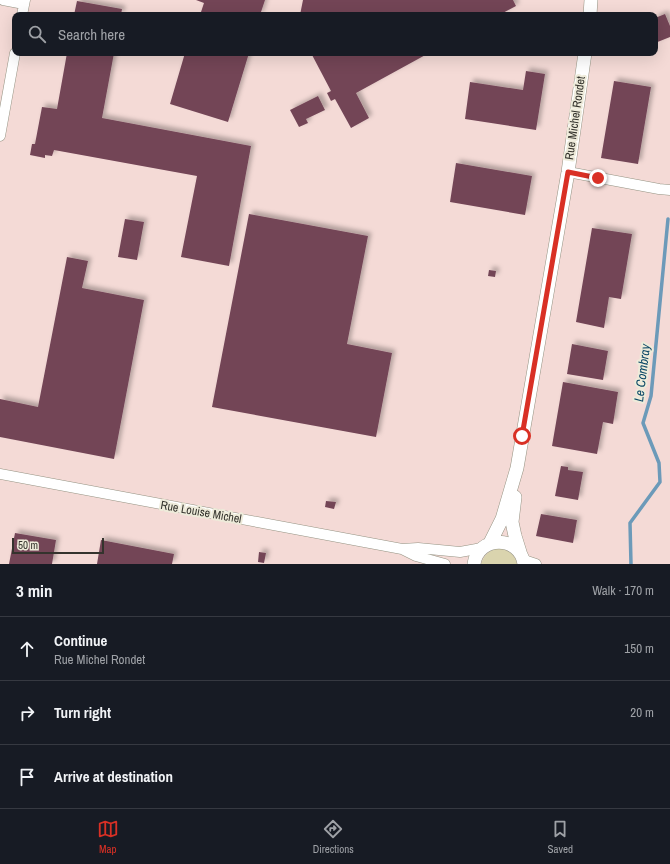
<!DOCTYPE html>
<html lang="en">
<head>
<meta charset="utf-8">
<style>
  :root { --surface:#171b24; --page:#242831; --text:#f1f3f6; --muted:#9ea1a6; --line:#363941; --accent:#d93025 }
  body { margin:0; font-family:"Archivo Narrow",sans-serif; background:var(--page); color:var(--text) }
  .scale { position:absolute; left:12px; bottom:10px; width:92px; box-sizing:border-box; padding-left:4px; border:2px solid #34332d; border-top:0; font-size:11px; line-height:14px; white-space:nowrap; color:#34332d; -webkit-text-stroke:3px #eeebda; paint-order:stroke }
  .stop { position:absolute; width:12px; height:12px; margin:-9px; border:3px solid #d93025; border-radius:50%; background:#fff }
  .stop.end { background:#d93025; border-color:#fff; box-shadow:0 1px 4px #0008 }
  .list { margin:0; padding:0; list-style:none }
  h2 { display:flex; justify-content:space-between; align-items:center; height:52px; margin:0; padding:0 16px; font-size:17px }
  h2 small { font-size:13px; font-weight:400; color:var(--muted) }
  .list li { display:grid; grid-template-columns:26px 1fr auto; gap:12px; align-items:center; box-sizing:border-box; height:64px; padding:0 16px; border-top:1px solid var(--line) }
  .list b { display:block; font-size:15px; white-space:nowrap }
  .list p { margin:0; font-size:13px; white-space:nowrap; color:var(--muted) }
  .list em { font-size:13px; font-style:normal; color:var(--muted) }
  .icon { flex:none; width:22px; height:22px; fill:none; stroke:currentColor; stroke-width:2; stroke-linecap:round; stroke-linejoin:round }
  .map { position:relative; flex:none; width:670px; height:564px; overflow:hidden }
  .search { position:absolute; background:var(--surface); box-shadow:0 4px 16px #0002; left:12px; right:12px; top:12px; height:44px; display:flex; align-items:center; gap:10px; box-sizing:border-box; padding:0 14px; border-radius:8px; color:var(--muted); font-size:15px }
  .sheet { height:244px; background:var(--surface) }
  nav { display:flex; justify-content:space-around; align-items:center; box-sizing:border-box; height:56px; border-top:1px solid var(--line); background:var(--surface); font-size:11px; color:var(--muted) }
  nav a { display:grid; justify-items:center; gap:2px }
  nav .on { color:var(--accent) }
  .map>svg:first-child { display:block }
</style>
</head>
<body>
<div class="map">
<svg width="670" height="564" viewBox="0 0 670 564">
  <defs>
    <filter id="shadow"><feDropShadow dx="3.5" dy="-3.5" stdDeviation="2" flood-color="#0004"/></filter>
  </defs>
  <rect width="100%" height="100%" fill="#eeebda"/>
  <path fill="#f4dad6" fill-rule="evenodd" d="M0,0h670v564h-670zM15,15h640v38h-640z"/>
  <path fill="#dad4ae" d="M498,548c10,1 17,6 19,16h-36c3,-9 8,-14 17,-16z"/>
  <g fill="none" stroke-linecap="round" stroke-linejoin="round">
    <path stroke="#6c9ab9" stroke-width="3.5" d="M631,564l-1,-41 30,-41 -1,-19 -16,-40 8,-27 17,-177"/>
  </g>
  <path fill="#734557" filter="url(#shadow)" d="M196,0h69l-5,15h-60l4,-12z
    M303,0h210l3,6 -17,9h-199z
    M77,1l45,8 -1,6h-47z
    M665,14l5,12v11l-15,6v-25z
    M67,53h47l-12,65 149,28 -22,120 -48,-9 16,-81 -143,-26 -2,6 -7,-1v3l-15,-3 2,-11h3l7,-37 15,2z
    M185,53h64l-21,69 -58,-18z
    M311,53h118l-73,40 13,25 -18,10 -16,-29 -4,2 -4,-8 4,-2z
    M526,71l19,3 -9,56 -71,-11 5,-37 53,8z
    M614,81l37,6 -13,77 -37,-6z
    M318,96l7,14 -19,9 2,4 -9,4 -9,-17z
    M456,163l76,13 -7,39 -75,-13z
    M249,214l119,22 -21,108 45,9 -16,84 -164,-30z
    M125,219l19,3 -7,38 -19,-3z
    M592,228l40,6 -11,65 -12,-2 -5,31 -28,-6z
    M67,257l21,4 -6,27 62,12 -30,159 -114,-22v-38l38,8z
    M489,270l7,1 -1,6 -7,-1z
    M572,344l36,7 -5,29 -36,-6z
    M563,382l55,10 -5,32 -10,-2 -6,32 -45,-8z
    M561,466l7,1v3l15,2 -5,28 -23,-4z
    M326,501l10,1 -2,7 -9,-2z
    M541,514l36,6 -4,23 -37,-7z
    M15,533l41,7 -4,24h-43z
    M101,540l73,14 -2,10h-75z
    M259,552l7,1 -2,10 -6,-1z"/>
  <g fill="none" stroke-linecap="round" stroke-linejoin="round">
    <g stroke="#959383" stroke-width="11">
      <path id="street" d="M3,0l21,4
        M22,15l3,-15
        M0,136l15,-83
        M568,172l91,17 11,1
        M0,474l402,75 14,7 29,8
        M402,549l16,-1 42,4 22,-4
        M524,560l12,4"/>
    </g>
    <g stroke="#959383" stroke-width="14">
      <path id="secondary" d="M590,15l1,-15
        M515,497l-3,25 3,14 5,16
        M490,543l12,-24 15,-51 51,-296 17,-119
        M474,564c4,-29 46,-29 50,0"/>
    </g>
    <use href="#street" stroke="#fff" stroke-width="10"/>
    <use href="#secondary" stroke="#fff" stroke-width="13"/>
  </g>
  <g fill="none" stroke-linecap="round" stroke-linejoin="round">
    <path stroke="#d93025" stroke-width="5" d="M522,436l46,-264 30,6"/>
  </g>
  <g text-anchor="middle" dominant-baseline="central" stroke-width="4" stroke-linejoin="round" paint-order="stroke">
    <g font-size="12" fill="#34332d" stroke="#eeebda">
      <text transform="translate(575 118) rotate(-82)">Rue Michel Rondet</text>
      <text transform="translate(201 512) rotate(10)">Rue Louise Michel</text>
    </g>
    <g font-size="13" font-style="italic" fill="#0a4766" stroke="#eeebda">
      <text transform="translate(642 373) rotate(-83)">Le Combray</text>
    </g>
  </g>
</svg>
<div class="scale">50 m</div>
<div class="stop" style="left:522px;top:436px"></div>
<div class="stop end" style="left:598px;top:178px"></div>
<div class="search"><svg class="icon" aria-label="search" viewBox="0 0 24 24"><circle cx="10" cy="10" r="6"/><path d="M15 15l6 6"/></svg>Search here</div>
</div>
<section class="sheet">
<h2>3 min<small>Walk · 170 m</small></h2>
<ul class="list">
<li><svg class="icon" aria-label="ahead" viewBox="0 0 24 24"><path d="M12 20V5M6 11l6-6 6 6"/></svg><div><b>Continue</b><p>Rue Michel Rondet</p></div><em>150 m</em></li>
<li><svg class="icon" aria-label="right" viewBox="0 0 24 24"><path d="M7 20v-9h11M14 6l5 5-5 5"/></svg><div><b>Turn right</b></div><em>20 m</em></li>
<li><svg class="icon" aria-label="arrive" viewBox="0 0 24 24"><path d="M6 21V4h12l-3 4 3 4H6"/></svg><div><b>Arrive at destination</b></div></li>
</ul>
</section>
<nav>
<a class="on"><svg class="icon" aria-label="map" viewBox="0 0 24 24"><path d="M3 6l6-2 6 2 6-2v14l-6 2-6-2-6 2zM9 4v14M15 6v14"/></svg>Map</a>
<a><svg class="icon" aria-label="directions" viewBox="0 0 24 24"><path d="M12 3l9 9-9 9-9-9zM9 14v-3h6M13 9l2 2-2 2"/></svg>Directions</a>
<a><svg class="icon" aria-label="saved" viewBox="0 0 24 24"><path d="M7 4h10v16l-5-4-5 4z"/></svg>Saved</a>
</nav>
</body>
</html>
